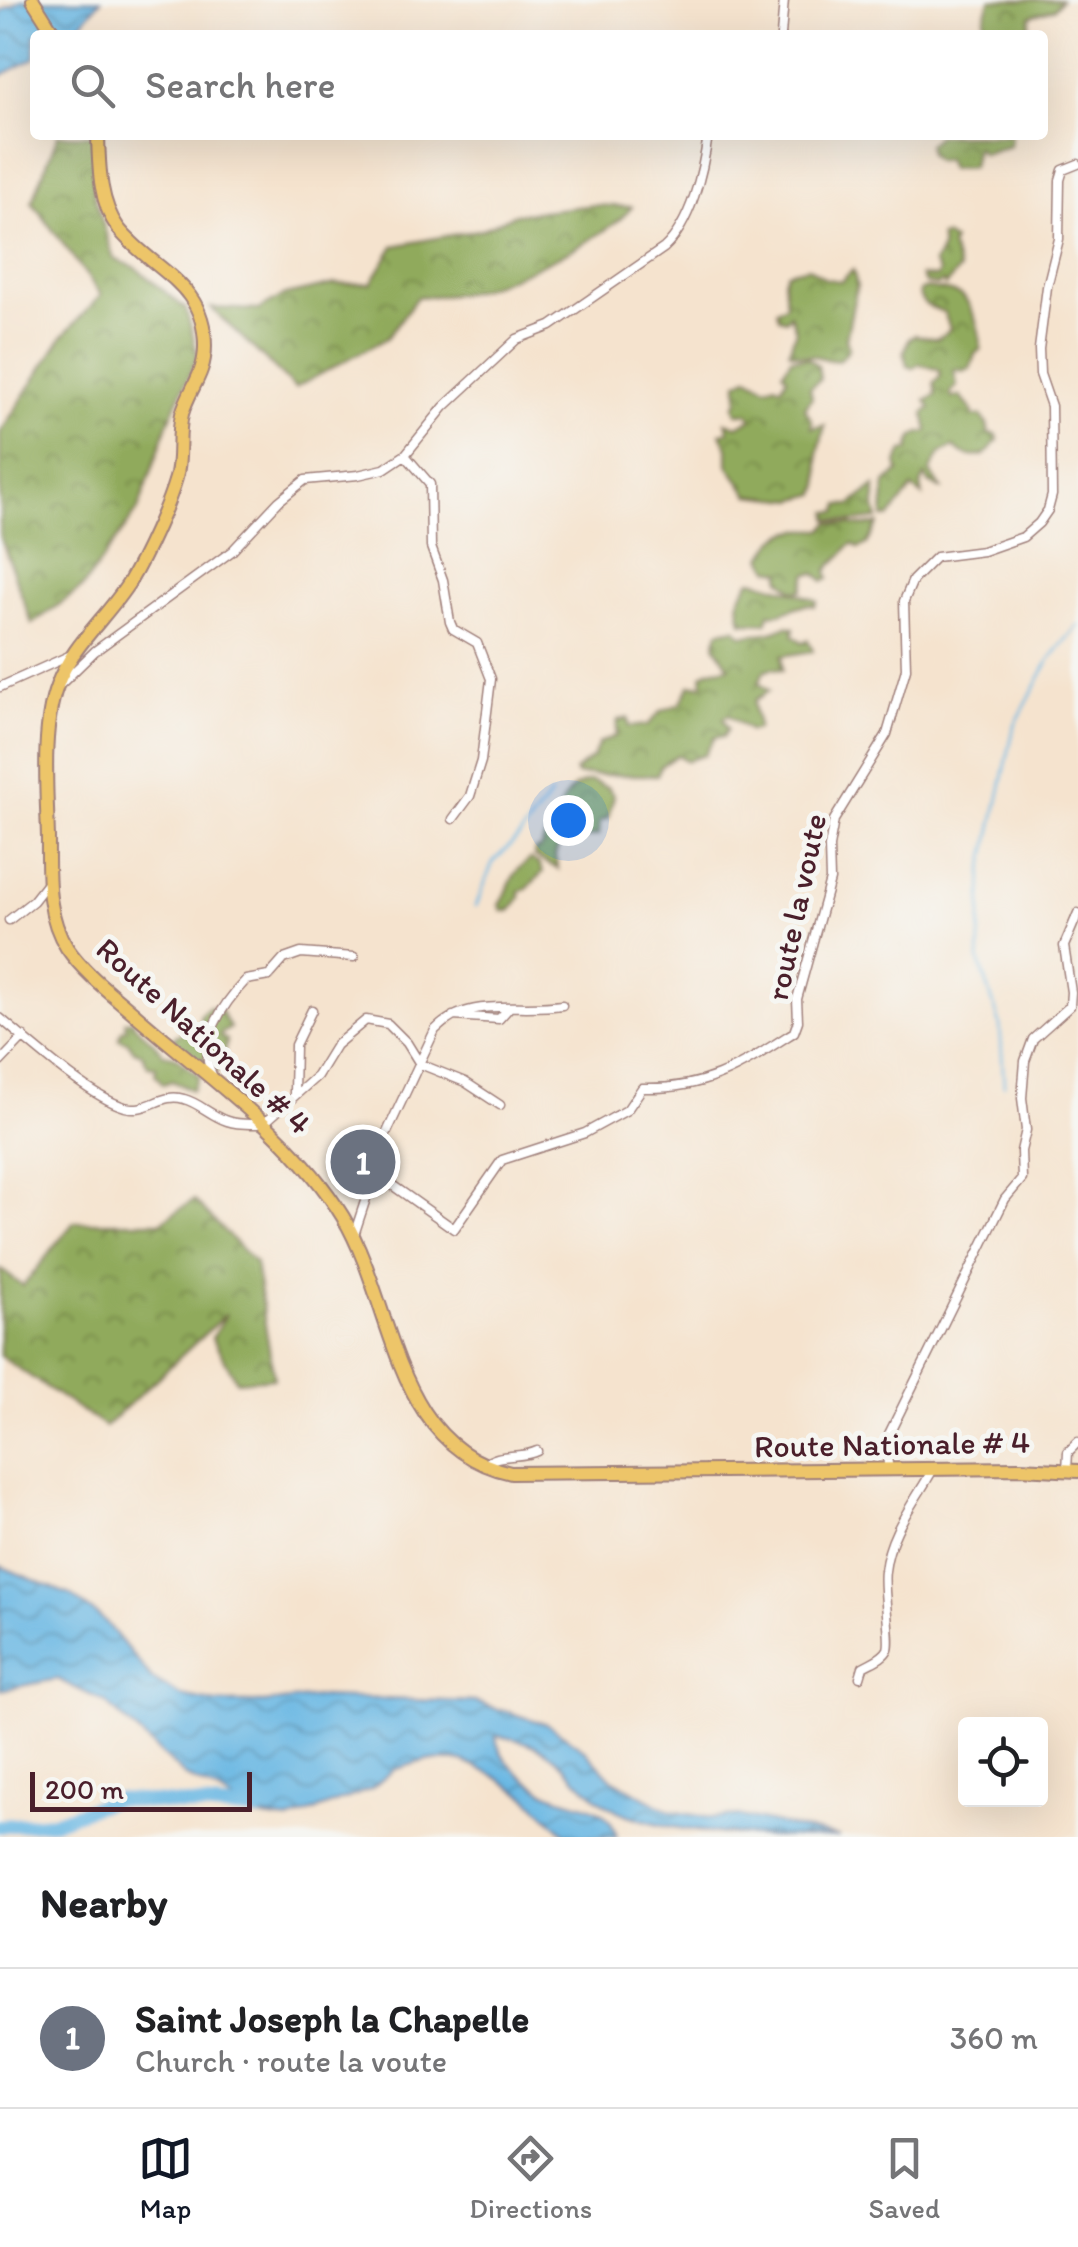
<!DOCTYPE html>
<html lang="en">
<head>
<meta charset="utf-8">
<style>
  :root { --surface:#fff; --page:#f6f6f6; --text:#202124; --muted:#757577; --line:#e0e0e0; --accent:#111827 }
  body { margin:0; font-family:Itim,sans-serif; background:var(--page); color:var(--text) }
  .controls { position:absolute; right:30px; bottom:30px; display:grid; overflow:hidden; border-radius:10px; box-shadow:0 10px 40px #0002 }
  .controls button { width:90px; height:90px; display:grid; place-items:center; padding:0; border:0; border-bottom:2px solid var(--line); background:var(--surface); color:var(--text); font:50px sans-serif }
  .scale { position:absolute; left:30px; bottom:25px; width:222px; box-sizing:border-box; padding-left:10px; border:5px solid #4a1f2b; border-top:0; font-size:28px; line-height:35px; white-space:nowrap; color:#4a1f2b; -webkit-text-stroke:8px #f6f6f2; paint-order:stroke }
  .you { position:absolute; left:568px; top:820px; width:35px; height:35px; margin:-25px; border:8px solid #fff; border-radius:50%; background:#1a73e8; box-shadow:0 0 0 15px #1a73e833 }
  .badge { display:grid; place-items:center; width:65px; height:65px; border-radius:50%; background:var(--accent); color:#fff; font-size:32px; font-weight:700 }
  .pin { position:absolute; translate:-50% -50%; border:5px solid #fff; box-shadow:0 2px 10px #0006 }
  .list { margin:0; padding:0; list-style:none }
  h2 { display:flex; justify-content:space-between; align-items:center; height:130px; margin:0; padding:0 40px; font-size:42px }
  h2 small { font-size:32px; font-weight:400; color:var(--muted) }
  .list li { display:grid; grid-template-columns:65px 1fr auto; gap:30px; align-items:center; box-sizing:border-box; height:140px; padding:0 40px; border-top:2px solid var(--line) }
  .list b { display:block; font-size:38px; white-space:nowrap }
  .list p { margin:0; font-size:32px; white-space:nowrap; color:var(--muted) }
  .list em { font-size:32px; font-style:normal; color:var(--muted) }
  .icon { flex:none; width:55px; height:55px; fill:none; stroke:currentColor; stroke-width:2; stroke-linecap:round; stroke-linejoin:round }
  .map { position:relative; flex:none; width:1078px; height:1837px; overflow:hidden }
  .search { position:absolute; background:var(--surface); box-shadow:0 10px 40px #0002; left:30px; right:30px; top:30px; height:110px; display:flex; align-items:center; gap:25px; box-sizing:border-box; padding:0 35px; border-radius:10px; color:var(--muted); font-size:38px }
  .sheet { height:270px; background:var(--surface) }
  nav { display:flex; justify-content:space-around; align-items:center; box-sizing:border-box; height:140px; border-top:2px solid var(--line); background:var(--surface); font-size:28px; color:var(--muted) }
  nav a { display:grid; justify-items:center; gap:5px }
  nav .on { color:var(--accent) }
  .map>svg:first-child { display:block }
</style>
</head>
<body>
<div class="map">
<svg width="1078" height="1837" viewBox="0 0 1078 1837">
  <defs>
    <pattern id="forest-crowns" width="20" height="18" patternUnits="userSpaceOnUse" patternTransform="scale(2.5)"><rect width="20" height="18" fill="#90aa5c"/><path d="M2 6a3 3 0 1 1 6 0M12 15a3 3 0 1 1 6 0" fill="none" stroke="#788a4c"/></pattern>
    <pattern id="water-waves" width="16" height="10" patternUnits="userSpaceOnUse" patternTransform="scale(2.5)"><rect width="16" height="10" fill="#69b7e3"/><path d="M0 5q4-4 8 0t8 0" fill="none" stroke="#5894b8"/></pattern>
  </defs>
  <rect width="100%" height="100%" fill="#f6f6f2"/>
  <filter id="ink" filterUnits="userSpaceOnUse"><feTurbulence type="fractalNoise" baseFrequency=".01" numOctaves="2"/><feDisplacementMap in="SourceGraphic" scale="20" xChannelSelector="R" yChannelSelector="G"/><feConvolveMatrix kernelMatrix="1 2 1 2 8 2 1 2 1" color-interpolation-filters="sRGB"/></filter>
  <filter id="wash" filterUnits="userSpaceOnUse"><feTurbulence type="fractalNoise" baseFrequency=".0048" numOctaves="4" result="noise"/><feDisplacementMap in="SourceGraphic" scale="40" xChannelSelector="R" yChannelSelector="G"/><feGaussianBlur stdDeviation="2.25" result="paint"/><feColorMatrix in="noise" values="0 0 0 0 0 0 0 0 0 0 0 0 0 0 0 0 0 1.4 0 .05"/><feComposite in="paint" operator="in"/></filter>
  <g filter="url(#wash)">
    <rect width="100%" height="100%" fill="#f5e3ce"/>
    <path fill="url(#forest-crowns)" stroke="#6d6444" stroke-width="2.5" d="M990,0h71l-7,9 -23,7 -3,19h-43l4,-3 -5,-12z
      M58,135h37l-1,60 20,64 21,8 51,42 12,47 -28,62 -32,92 -56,78 -50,36 -32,-88v-103l62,-96 39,-42 -69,-93z
      M938,135h73l-1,11 -28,8 -6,-7 -4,20 -22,2 -4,-10 -10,2 -7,-7 -1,-10z
      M594,205l38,2c-26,33 -126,76 -168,86 -15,3 -32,3 -47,4l-30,41 -92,50 -84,-80 47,2 27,-15 50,-11 36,-1 23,-37 89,-17 32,-15z
      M945,236l8,5 -2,5 8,24 -14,16 -2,-4 -6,3 -12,-2 -4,-7 16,1 2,-5 -6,-9c8,-8 10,-16 7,-26z
      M808,267l18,12 15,2 12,-11 4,15 -11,54 3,8c-9,20 -18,13 -35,9 -10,-2 -15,1 -25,-5l7,-21 -6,-16 -4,6 -7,-2 -2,-8 9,-6 -2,-24 3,-8z
      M927,288c10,2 24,2 33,7 13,8 21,39 21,54l-6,5 -5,15 -8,3 -8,-3 3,17 -7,7 2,5 8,-2 12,14 1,6h8l7,9v8l9,2 1,5c-4,4 -6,9 -10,12 -9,9 -27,3 -34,-5l-14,7 -10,18 13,18 -14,-7 -4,-7 -4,9 2,11 -11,-8 -23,30 -6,-1 2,-33 14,-12 -2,-9 6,-12 6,-1c3,-14 5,-16 19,-19l-4,-18 7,-5 -5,-7 10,-6 -2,-12 6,-6v-7l-21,-6 -6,4 -6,-2 -3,-14 5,-13 5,-4 23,4 13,-10 -6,-17c-11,-4 -25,-6 -25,-21z
      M791,358h17l10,8 2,13 -10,9 2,9 -7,11 7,13v7l13,-3 -7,29 2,31 -3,9 -23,6 -45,-5 -21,-30v-17l-7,-15 8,-2 -3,-9 11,4 15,-7 -4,-6h-11l-3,-7 4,-6v-18l10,-5 19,10 8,-3 6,3 6,-10 -4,-5z
      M875,486v22l3,11 -25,3 -24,-3v-7h9l2,-7h11z
      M830,522l31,4 17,-2 -11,20 -8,4 -6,-4 -5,3c-5,10 -15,14 -21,24l2,8 -5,2 -9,-8 -8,1 -5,16 -8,1 -13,-12v-8l-11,-2 -7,-12c16,-28 29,-28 60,-27z
      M751,580c10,1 58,16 66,21l-2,5c-17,-6 -29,11 -46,7l-2,10 -25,-1c-5,-23 -4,-23 9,-42z
      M786,626l8,2 -1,7 9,7 6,-2 5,11 -31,5 1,14 -11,-2 -8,3 -5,12 10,8 -14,9c-3,11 4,18 2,29l-7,2 -22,-16 -5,4 5,10 -5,8h-8l-11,18 -17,6 -10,-6 -16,11 -4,9h-80l-2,-4 18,-14 6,-14 17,-7 2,-16 10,-2 1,9 19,-2 13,-14 19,-7 10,-19h13l-1,-10 7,-5 20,-3 -14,-22 4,-14 16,-3 7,7c14,-1 32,-1 44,-9z
      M591,781l17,7 6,8 -6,22 -8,3 -1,14 -40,9 -4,12 3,13 -24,-13 1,-6 5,-1 6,-15 11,-6c1,-23 9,-43 34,-47z
      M531,859l8,5 4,8 -15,16 -8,3v7l-10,13h-8l-2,-6c13,-21 8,-31 31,-46z
      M209,1007l11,3 10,18 -9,6v3l6,3 -2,14 -8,5 2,11 -6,4 -9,-15h-12l-9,-13 -7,-2 -2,-7 9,-5v-7l18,1 -1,-11z
      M132,1020c7,14 22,18 31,34l11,2 25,20 -7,14 -20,-9 -9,3 -8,-10 1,-7 -8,-1 -6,-12 -8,-3 -6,-9 -9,-3 3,-9 4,-1 -1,-8z
      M194,1200l61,63 19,115 -37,3 -25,-43 14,-24 -121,113 -105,-71v-87l23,17 51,-64h86z"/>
    <path fill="url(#water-waves)" stroke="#5a6b87" stroke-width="2.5" d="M22,0h79l-30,35h-36v23l-35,18v-64z
      M0,1566l70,29 35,26 47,58 29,17 35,7h48l55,-6 156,5 72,22 37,25 28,30 58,32 42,7 29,-2 98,21c-69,0 -159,0 -221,-26 -55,-29 -48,-66 -122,-75 1,24 37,52 59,60 28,10 53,8 62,41h-48l-42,-40 -35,-23 -30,-13 -36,-1 -33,10 -22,19 -82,32 -34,-4 -35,-24 -34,-16 -81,-75 -48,-23 -57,11z"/>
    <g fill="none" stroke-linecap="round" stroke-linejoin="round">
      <path stroke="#69b7e3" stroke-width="2.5" d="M476,906l17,-44 26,-25 32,-42
        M1004,1085l-4,-61 -21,-64 4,-89 31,-144 36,-68 28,-34"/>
      <path stroke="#69b7e3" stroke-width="14" d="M0,1826l53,-4 62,-23 144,12"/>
    </g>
  </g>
  <g filter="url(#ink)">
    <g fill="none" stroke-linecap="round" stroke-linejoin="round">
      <g stroke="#a0817c" stroke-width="11">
        <path id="street" d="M781,35l3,-35
          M405,455l25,29 1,63 12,33 7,42 3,7 24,14 14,36 -10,82 -11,35 -17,23
          M61,684l34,-33 137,-100 47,-50 26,-21 53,-5 26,-6 21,-14 39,-48 73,-68 34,-13 113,-78c27,-25 39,-76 44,-113
          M0,687l69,-31
          M9,920l24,-19 15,-19
          M453,1016l46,3 9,-10
          M0,1018c30,25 89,79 125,89 24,6 36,-15 59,-8 12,3 22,12 34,18 14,8 29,7 45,7l54,-48 19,-31 30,-25 22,4 19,19 13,21 45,18 35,23
          M0,1062l24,-25
          M212,1075c-15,-34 11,-71 34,-95l23,-4 15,-17 17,-6 53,4
          M294,1093l1,-48 17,-35
          M373,1177v-15l62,-132c34,-35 81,-18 127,-25
          M354,1235l19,-58 12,3 69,49 48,-69 83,-27 42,-23 15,-22c65,2 99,-22 152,-56l4,-11 -1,-22 33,-119 -1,-33 5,-27 53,-86 19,-65 -2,-68 9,-21 23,-23 47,-6 40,-14 16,-14 9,-13 4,-15 -1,-89 -11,-32 -1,-25 8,-62 12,-48 1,-59 3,-10 15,-6
          M485,1465c12,-13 36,-6 52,-14
          M1067,1470l1,-18 10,-10
          M889,1471l-3,-22 3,-15 116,-235 17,-20 -1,-28 5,-21 -4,-32 3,-37 8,-22 37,-33 1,-14 -7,-46 14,-33
          M860,1677l3,-10c8,-5 21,-9 25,-18 4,-10 -6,-60 -3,-78 4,-38 29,-68 47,-100"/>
      </g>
      <g stroke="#a0817c" stroke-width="16">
        <path id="primary" d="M33,0l22,35
          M98,135c1,31 1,67 20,93 34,43 87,54 87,118 0,30 -16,42 -23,68 -5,21 0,44 -6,64 -8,28 -31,78 -46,103 -23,37 -58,63 -73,105 -16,42 -10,107 -9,152 0,38 -2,77 19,110 17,25 46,47 69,67 71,62 157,120 207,202 52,87 49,230 168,256l509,-5 58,3"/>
      </g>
      <use href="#street" stroke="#fff" stroke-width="8"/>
      <use href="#primary" stroke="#edc569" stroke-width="12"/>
    </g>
  </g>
  <g text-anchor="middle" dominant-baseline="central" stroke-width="10" stroke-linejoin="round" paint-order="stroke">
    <g font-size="32" fill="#4a1f2b" stroke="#f6f6f2">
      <text transform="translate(796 907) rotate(-78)">route la voute</text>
      <text transform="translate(204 1036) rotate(42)">Route Nationale # 4</text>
      <text transform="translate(892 1444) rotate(-1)">Route Nationale # 4</text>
    </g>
  </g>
</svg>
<div class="controls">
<button><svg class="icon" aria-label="locate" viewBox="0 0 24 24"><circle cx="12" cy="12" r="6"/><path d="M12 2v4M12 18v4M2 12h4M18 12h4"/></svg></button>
</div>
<div class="scale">200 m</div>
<div class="you"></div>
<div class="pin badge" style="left:363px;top:1162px;background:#6b7280">1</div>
<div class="search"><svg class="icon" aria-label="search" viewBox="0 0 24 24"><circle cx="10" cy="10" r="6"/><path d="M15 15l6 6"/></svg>Search here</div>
</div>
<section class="sheet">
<h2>Nearby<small></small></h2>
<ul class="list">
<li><span class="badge" style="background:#6b7280">1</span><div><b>Saint Joseph la Chapelle</b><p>Church · route la voute</p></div><em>360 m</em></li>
</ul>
</section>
<nav>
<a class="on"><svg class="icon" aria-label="map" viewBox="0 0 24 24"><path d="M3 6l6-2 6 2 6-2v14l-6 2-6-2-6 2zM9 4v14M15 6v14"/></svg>Map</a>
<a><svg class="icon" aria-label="directions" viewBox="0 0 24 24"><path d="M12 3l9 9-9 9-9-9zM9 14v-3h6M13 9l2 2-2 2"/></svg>Directions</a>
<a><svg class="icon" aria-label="saved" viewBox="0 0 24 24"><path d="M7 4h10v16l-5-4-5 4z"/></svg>Saved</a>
</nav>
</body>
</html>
